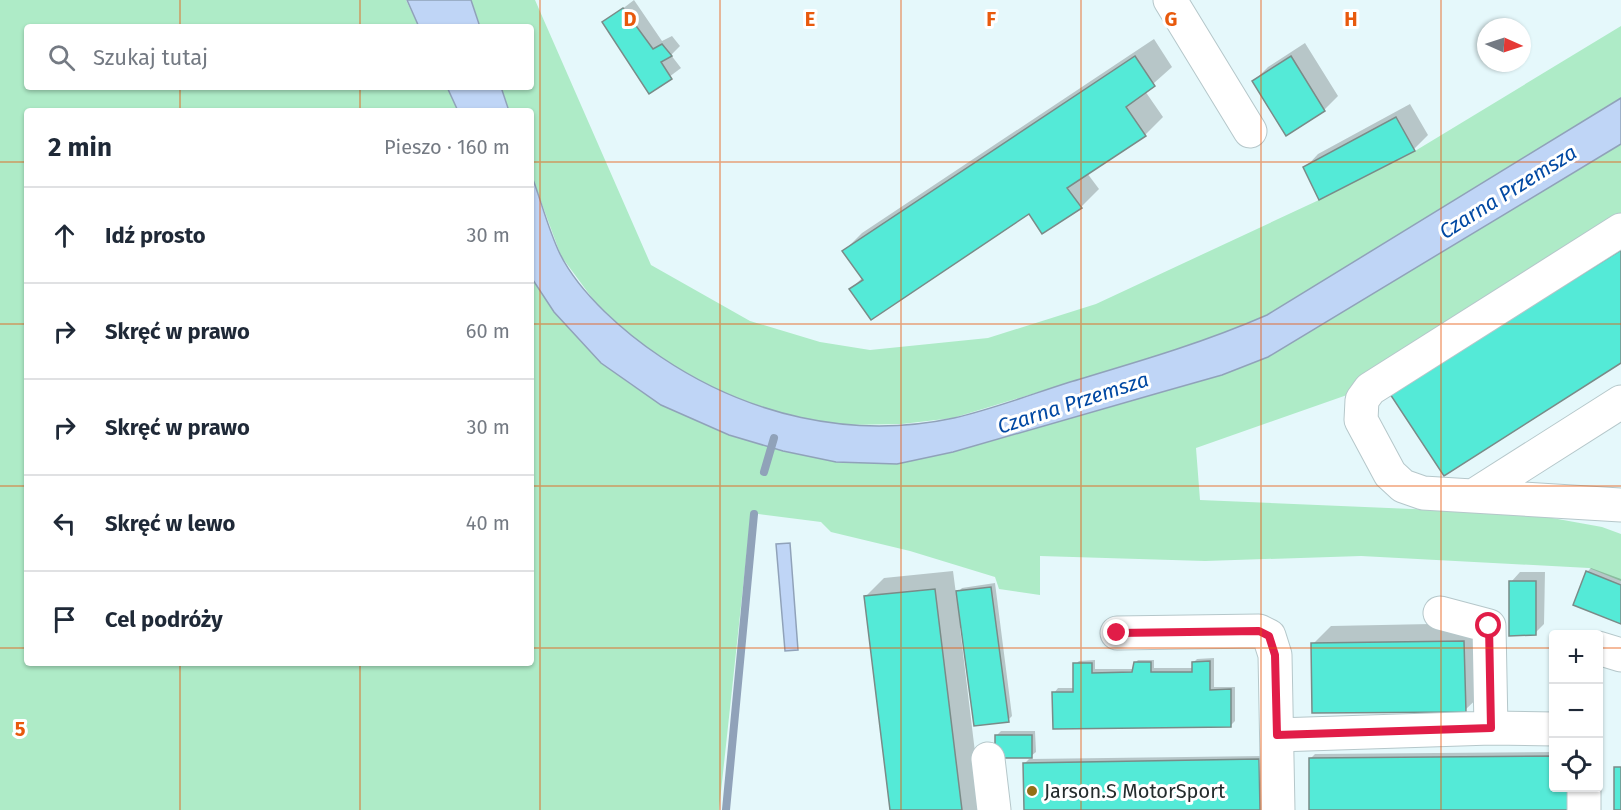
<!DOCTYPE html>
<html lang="pl">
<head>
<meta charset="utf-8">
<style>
  :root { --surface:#fff; --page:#f6f6f7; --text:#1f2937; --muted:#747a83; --line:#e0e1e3 }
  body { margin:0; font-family:"Fira Sans",sans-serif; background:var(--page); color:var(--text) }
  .controls { position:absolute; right:18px; bottom:18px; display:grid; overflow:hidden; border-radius:6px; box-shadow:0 2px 4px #0004 }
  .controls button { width:54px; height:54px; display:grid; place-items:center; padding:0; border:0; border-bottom:2px solid var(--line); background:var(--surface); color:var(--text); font:30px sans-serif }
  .compass { position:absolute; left:1477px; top:18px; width:54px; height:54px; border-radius:50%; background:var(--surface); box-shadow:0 2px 4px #0004; rotate:93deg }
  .stop { position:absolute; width:18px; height:18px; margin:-14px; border:4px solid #e11d48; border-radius:50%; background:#fff }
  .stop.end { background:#e11d48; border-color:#fff; box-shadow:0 2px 6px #0008 }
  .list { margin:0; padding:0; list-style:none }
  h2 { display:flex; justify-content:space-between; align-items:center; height:78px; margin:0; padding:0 24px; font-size:26px }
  h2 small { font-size:20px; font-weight:400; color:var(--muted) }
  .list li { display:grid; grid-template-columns:39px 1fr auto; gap:18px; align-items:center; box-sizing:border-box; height:96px; padding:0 24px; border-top:2px solid var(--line) }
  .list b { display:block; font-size:22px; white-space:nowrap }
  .list em { font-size:20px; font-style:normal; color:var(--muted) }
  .icon { flex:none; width:33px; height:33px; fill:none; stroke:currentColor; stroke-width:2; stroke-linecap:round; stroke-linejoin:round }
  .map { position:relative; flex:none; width:1621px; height:810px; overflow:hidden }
  .search { position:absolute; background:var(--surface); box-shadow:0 2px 4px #0004; left:24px; top:24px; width:510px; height:66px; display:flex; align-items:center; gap:15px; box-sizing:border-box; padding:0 21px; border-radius:6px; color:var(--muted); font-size:22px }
  .panel { position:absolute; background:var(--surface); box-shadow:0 2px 4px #0004; left:24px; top:108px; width:510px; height:558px; border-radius:6px }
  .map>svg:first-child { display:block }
</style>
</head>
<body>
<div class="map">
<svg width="1621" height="810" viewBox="0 0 1621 810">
  <rect width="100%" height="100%" fill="#e5f8fb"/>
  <path fill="#aeebc7" d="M0,0h406l13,27h-392v60h420l11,24h-431v552h504v-386c65,102 139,141 252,174l379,-59 60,-17 46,-18 353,-213v75l-274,176 -151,53 4,52 330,14 72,13 19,7v47l-32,-13 -228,-12 -156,5 -165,-5v39l-41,-6 -4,-12 -85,-26 -79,-19 -10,-10 -70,-9 -32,297h-719z
    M471,0h64l116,265 99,56 70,21 50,8 118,-12 108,-34 223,-104 96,-49 206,-125v72l-354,217 -60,26 -254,77 -51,6 -61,1 -54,-9 -56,-19 -46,-24 -50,-33 -40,-38 -34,-46 -30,-82v-63h-22l-8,-24h30v-60h-51z"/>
  <path fill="#bfd5f6" stroke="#90a2b9" stroke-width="1.5" d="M407,0h64l9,27h-61z
    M447,87h54l8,24h-51z
    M1621,98v46l-353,213 -46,18 -60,17 -209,60 -56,12 -61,-2 -53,-11 -54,-16 -68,-30 -60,-42 -47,-51 -23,-35v-103c10,26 17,55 29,80 20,40 65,79 101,103 86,58 190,83 293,61 39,-9 78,-24 116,-36 67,-20 133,-39 197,-67z
    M790,543l8,107 -13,1 -9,-107z"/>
  <path fill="#0003" d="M634,0l28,41 10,-5 8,10 -9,9 10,13 -32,24 -45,-69z
    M1154,39l18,28 -27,24 18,26 -18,18 -58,38 12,16 -18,18 -51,5 -179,77 12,-12 -19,-26 18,-18z
    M1305,43l33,53 -14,14 -37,24 -33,-53 14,-14z
    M1410,104l18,31 -14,14 -109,19 13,-14z
    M1591,568l30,11v44l-34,-51z
    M953,571l3,23 6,-6 33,-5 17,133 -4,4 -45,-92h-3l22,182h-91l-25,-214 18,-18z
    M1520,572h25l-1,52 -9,9 -24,-51z
    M1481,623l3,69 -19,18 -152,-66 18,-18z
    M1214,658v29h21v34l-4,4 -177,-32 4,-5h17v-23l4,-4 16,-1v9h39v-5l4,-4h16v8h39v-5l4,-4z
    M1001,731h34l1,21 -5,4 -35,-20z
    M1554,752v36h19v22h-262l-1,-51 5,-5z
    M1263,756l2,54h-240l-1,-46 5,-5z"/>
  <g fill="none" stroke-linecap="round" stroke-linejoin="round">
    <path stroke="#90a2b9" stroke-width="8" d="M764,472l10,-34
      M726,810l28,-296"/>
  </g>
  <path fill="#54ead7" stroke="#7a8b88" stroke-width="1.5" d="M623,8l30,41 9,-5 10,12 -11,6 11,17 -23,15 -47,-72z
    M1135,56l20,30 -29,21 20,29 -79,52 15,20 -40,26 -13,-20 -158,106 -22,-31 14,-9 -21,-29z
    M1291,56l34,55 -39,25 -34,-55z
    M1396,117l19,34 -96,49 -16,-33z
    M1621,250v113l-177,113 -54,-82z
    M1586,571l35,14v39l-48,-19z
    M1509,581h27v54l-27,1z
    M991,587l18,135 -35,4 -18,-135z
    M935,589l27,221h-72l-26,-214z
    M1464,641l2,71 -154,1 -1,-70z
    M1210,661v29l21,-1v38l-178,2 -1,-37h21v-29h19v10l40,-1 2,-10h17v10h41v-10z
    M995,735h37v23h-37z
    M1554,756v32h15v22h-260v-52z
    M1259,759l1,51h-236l-1,-47z
    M1614,767h7v43h-7z"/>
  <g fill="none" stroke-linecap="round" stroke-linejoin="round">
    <g stroke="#b5c7ca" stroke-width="35">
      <path id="minor" d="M1170,0l80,131
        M1621,230l-251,159 -8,11 -1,20 29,54 13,12 20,7 198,12
        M1473,496l148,-94
        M1117,633l142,-2 10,5 6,19 3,155
        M1598,648l23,7
        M1491,728l63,1
        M1277,735l214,-7 -2,-102 -49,-13
        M988,759l6,51
        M1584,810v-22"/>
    </g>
    <use href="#minor" stroke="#fff" stroke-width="33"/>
  </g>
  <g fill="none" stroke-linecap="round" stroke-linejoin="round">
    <path stroke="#e11d48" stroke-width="8" d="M1117,633l142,-2 10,5 6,19 2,80 214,-7 -2,-102"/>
  </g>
  <path fill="none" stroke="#e8590c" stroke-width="1.5" stroke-opacity="0.55" d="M180,0v27M360,0v27M540,0v810M720,0v810M901,0v810M1081,0v810M1261,0v810M1441,0v810M180,87v24M360,87v24M0,162h27M531,162h1090M0,324h27M531,324h1090M0,486h27M531,486h1090M0,648h27M531,648h1023M1598,648h23M180,663v147M360,663v147"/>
  <circle fill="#936f17" stroke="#fff" stroke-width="2" cx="1032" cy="791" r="6"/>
  <g text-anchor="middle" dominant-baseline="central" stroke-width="6" stroke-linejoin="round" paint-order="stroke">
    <g font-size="20" fill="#242b2c" stroke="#fff" text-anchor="start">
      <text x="1044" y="791">Jarson.S MotorSport</text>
    </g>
    <g font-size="21" font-style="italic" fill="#0249a3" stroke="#fff">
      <text transform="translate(1508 192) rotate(-32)">Czarna Przemsza</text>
      <text transform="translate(1073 403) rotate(-18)">Czarna Przemsza</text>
    </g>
  </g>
  <g font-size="20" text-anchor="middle" font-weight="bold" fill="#e8590c" stroke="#fff" stroke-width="6" stroke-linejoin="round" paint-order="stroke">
    <text x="630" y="26">D</text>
    <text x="810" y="26">E</text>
    <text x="991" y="26">F</text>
    <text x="1171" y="26">G</text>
    <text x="1351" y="26">H</text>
    <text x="20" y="736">5</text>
  </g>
</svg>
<div class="controls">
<button>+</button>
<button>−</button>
<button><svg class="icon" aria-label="locate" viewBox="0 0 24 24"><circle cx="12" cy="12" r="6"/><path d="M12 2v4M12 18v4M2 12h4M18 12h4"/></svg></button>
</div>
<svg class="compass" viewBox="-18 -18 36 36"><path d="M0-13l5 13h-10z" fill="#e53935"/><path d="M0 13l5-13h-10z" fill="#747a83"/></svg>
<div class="stop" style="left:1489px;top:626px"></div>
<div class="stop end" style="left:1117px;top:633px"></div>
<div class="search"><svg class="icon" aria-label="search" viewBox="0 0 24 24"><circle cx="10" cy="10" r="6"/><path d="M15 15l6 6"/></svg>Szukaj tutaj</div>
<section class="panel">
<h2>2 min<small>Pieszo · 160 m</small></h2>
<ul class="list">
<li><svg class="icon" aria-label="ahead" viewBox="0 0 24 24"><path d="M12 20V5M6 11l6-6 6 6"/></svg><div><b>Idź prosto</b></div><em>30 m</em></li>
<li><svg class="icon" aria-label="right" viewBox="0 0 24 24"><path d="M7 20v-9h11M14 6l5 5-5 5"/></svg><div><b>Skręć w prawo</b></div><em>60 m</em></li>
<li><svg class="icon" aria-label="right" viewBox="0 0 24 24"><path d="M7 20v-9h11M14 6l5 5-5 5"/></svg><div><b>Skręć w prawo</b></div><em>30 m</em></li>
<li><svg class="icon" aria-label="left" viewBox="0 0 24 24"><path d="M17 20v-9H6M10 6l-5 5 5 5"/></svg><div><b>Skręć w lewo</b></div><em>40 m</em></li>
<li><svg class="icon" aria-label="arrive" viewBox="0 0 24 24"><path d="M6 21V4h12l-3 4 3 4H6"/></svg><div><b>Cel podróży</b></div></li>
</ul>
</section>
</div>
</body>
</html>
